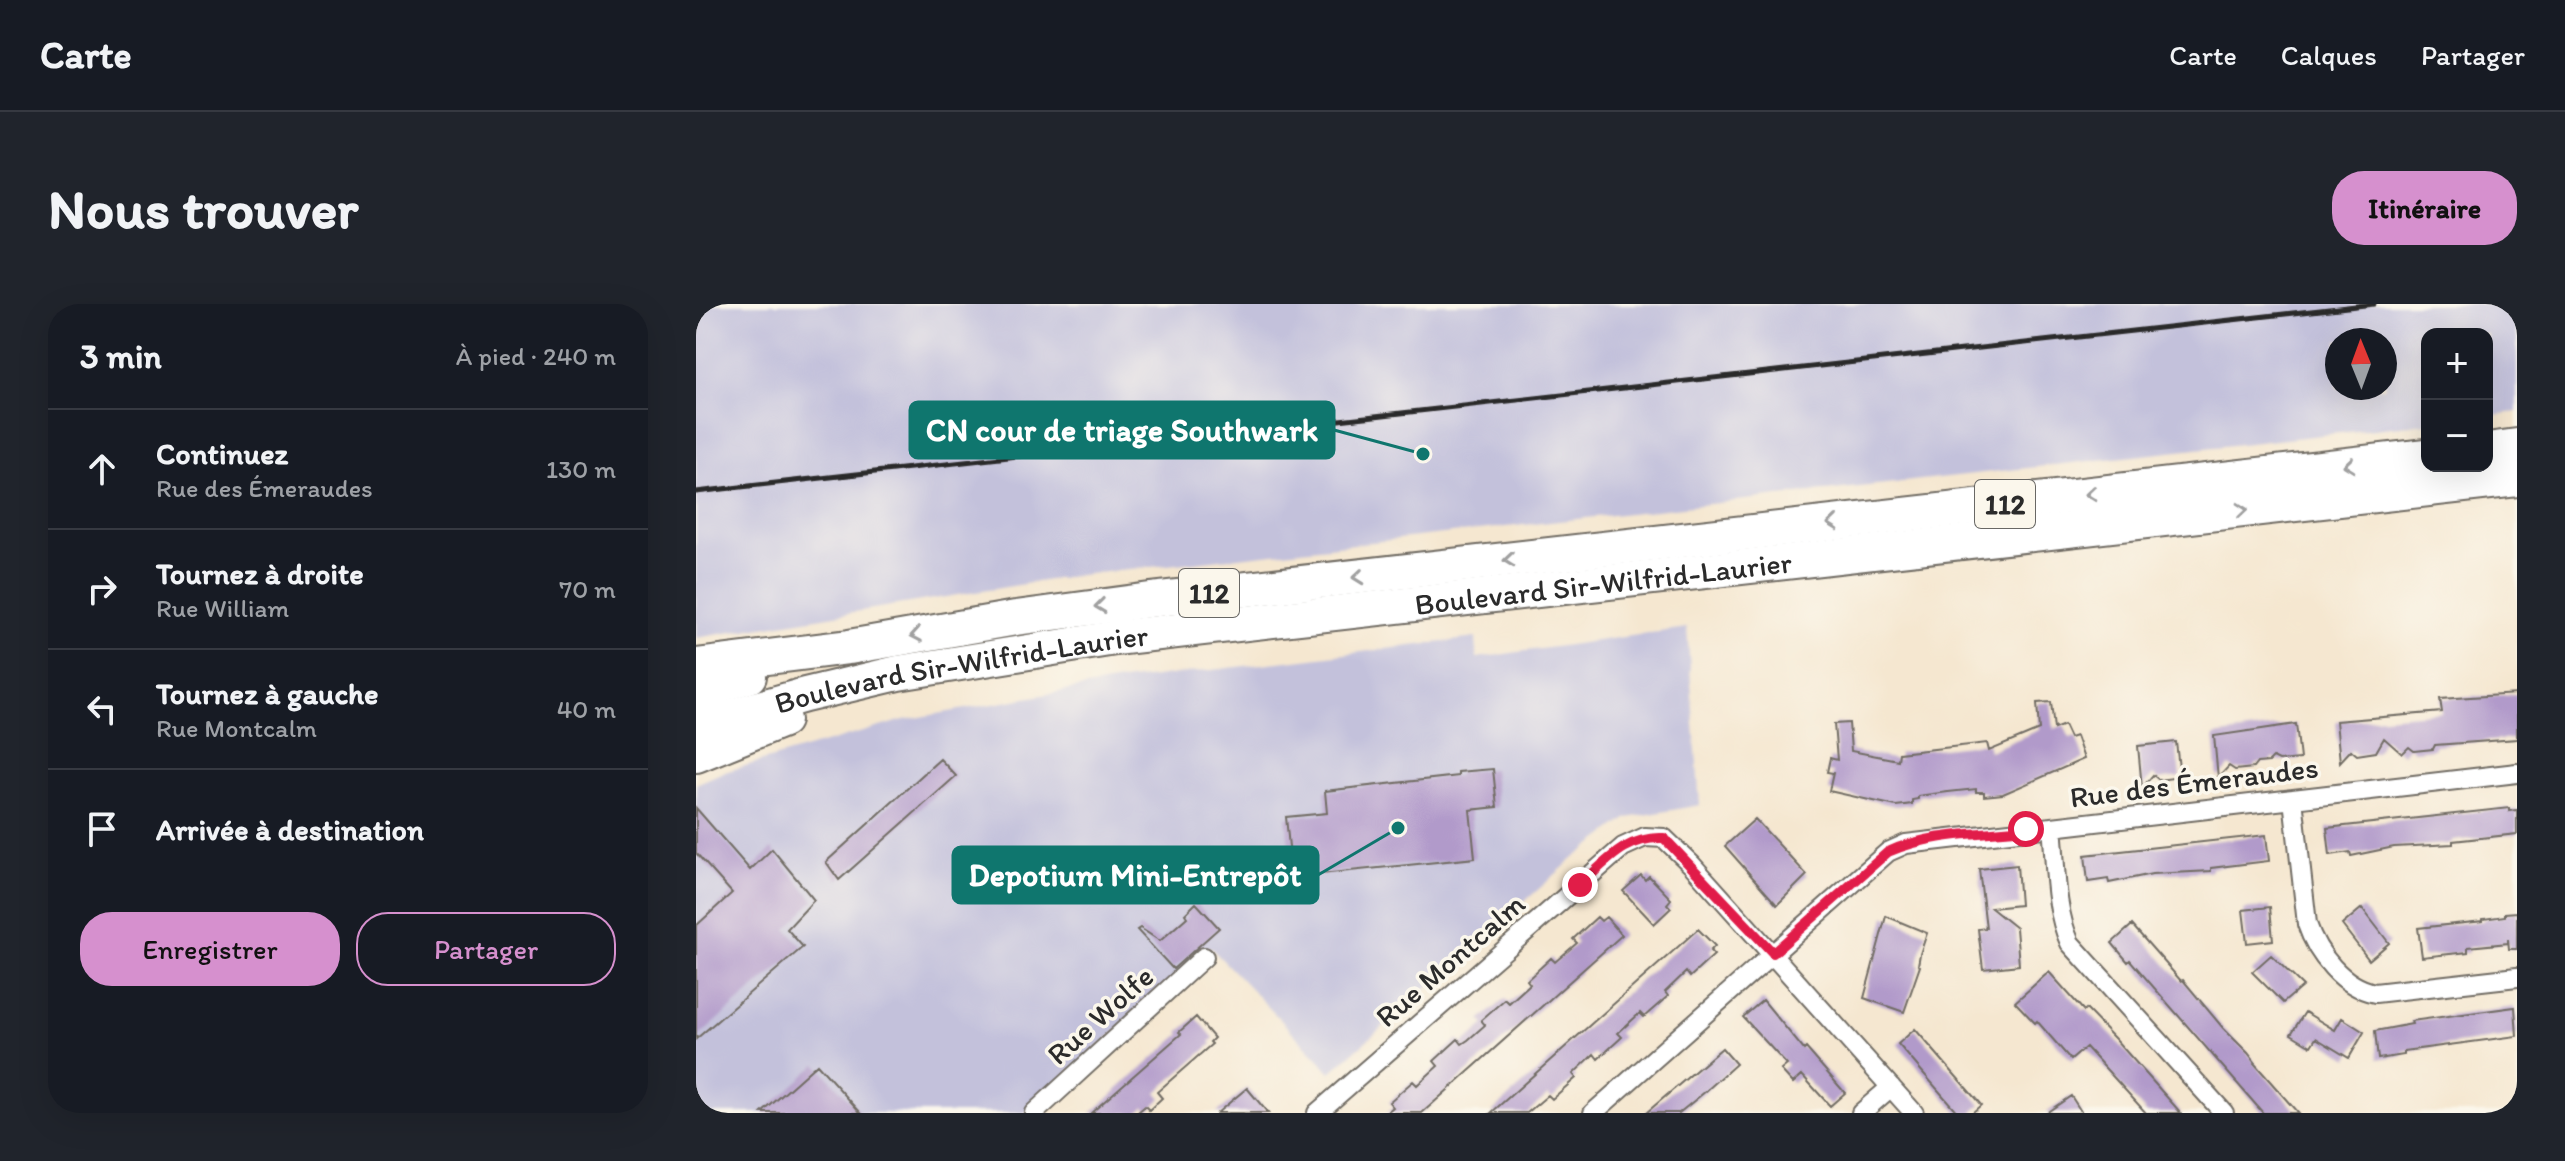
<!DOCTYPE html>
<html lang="fr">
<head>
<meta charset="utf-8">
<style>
  :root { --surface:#171b24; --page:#20242c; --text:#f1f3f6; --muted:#9ea1a6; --line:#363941; --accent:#d690ce }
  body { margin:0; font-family:Itim,sans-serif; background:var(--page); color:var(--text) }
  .controls { position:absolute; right:24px; top:24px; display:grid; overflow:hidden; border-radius:16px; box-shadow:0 8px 32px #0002 }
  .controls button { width:72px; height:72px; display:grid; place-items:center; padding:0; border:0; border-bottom:2px solid var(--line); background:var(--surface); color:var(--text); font:40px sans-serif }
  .compass { position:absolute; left:1629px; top:24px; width:72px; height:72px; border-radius:50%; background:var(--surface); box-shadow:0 8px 32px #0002; rotate:359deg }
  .stop { position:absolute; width:24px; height:24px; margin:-18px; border:6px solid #e11d48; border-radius:50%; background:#fff }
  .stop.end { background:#e11d48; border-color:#fff; box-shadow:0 2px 8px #0008 }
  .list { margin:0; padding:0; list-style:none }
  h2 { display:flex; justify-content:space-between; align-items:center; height:104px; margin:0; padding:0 32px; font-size:34px }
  h2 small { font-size:26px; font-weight:400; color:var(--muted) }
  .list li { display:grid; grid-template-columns:52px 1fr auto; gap:24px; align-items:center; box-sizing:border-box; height:120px; padding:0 32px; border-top:2px solid var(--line) }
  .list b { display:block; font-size:30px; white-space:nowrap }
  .list p { margin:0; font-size:26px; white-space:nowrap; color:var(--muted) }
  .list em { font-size:26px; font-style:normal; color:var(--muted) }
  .actions { display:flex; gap:16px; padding:24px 32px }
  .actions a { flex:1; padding:18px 0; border:2px solid var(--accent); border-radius:32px; text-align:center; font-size:28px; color:var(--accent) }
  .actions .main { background:var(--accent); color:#111 }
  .icon { flex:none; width:44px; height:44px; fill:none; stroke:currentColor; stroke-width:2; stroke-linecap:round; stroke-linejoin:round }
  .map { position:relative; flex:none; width:1821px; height:809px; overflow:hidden; border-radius:32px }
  header { display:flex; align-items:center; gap:48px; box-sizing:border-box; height:112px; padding:0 40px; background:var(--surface); border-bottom:2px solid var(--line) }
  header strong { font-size:38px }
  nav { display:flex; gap:44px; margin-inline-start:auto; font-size:28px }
  .intro { display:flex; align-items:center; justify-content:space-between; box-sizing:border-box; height:192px; padding:0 48px }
  h1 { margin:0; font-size:56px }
  .button { padding:20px 36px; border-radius:32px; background:var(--accent); color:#111; font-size:28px; font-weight:700 }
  main { display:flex; gap:48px; padding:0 48px }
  aside { flex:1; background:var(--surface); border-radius:32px; box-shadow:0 8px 32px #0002 }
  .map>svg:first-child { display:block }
</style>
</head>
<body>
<header>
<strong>Carte</strong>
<nav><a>Carte</a><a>Calques</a><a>Partager</a></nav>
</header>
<div class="intro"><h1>Nous trouver</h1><a class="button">Itinéraire</a></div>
<main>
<aside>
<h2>3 min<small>À pied · 240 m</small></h2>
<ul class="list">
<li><svg class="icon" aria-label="ahead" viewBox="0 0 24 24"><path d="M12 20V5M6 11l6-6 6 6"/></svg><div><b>Continuez</b><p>Rue des Émeraudes</p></div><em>130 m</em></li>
<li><svg class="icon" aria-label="right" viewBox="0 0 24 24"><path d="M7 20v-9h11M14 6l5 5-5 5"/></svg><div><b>Tournez à droite</b><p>Rue William</p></div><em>70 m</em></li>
<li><svg class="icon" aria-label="left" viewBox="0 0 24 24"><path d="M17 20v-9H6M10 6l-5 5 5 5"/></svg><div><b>Tournez à gauche</b><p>Rue Montcalm</p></div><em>40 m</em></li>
<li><svg class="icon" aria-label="arrive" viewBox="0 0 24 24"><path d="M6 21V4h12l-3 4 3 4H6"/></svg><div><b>Arrivée à destination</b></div></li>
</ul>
<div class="actions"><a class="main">Enregistrer</a><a>Partager</a></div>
</aside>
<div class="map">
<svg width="1821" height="809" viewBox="0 0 1821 809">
  <rect width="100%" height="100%" fill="#fbf7ec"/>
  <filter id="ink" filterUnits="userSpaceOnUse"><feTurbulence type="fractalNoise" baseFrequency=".0125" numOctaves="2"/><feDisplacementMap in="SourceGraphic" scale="16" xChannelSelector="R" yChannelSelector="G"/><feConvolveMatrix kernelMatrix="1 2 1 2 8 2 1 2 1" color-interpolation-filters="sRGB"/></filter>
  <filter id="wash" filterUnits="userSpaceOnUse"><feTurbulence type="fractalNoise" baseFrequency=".006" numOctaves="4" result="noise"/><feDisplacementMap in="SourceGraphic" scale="32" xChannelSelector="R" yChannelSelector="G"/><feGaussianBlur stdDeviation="1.8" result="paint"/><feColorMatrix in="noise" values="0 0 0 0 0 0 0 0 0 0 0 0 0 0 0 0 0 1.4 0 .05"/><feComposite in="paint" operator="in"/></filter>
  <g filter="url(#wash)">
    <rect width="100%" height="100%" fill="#f5e7d0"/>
    <path fill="#c3c1db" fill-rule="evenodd" d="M0,0h1821v108l-30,4v-82h-60v89l-1347,152 -384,63zM1641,36h48v48h-48z
      M991,324l13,177 -72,13 -54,40 -243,214 -121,-125 -184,166h-330v-329l25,-11 183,-53 210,-38 362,-44 1,20z"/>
    <g id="blocks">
      <path fill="#b19aca" d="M1821,390v45l-82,6 -2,4 -19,2 -5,-4 -7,7 -18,-16 -8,14 -19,3 -6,-5 -11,12 -4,-41 106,-9 -2,-13z
        M1355,398l3,27 10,-4 6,13 6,-2 8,23 -81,35 -19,2v-4h-8v-3l-28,3 -30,4v3l-6,1v4l-16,2 -67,-15 4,-18 -6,-1 3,-14 7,2 -3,-36 15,-1 2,28 47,9 1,-7 88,-10 2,8 50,-21 -2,-27z
        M1600,420l4,35 -21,2 -6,-3 -4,4 -12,1 -4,5 -18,2 -6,-4 -11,12 -4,-42z
        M1480,438l4,35 -21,3 -6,-5 -11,13 -4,-42z
        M244,455l16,17 -117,104 -13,-18z
        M797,465l4,38 -27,3 5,48 -183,19 -6,-60 41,-4 -2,-22 133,-15v-4z
        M0,504l54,62 22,-21 42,51 -27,29 16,18 -107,92v-113l36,-33 -36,-40z
        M1813,504v3l8,-1v24l-64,7v3l-59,3 -43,9 -1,-4 -20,3 -3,-27z
        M1059,515l52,56 -30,30 -52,-59z
        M1570,531l3,26 -58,7v3l-59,3 -43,9 -1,-4 -20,3 -3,-27z
        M1321,561l3,40 -29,3 25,20 3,37 -36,4 -5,-40 8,-1 -7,-59z
        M945,571l4,5 4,-4 22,23 -4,5 4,4 -17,16 -31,-33z
        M500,599l23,25 -46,41 -36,-39 3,-2 20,13 27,-24 -2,-3z
        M1574,603l3,33 -26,3 -4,-33z
        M1666,604l27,35 -20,17 -27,-35z
        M1821,608v37h-8l-1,-10v4l-40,4v5l-46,5 -4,-29 65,-7v-2l22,-3v-3z
        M1190,612l41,17 -7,21 -2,11 2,1 -16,46 -40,-14z
        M901,613l4,4 5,-4 16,18 -200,178h-36l7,-6 -4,-5 24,-21 4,4 21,-19 -4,-5 24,-22 4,5 6,-4 17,-15 -4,-5 24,-21 4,4 21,-19 -3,-4 24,-22 4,4 22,-19 -4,-4z
        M1436,621l49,56 2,-1 40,48 25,25 7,9 -1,1 44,50h-35l-133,-153 -2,2 -16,-19z
        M1002,625l17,17 -5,5 4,4 -24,22 -4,-5 -21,20 3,4 -24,21 -4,-4 -22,20 4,4 -24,22 -4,-5 -21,20 3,4 -24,21 -4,-4 -21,18h-36z
        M1575,651l32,31 -20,17 -31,-31z
        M1353,668l35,39 2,-2 29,30 66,74h-35l-60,-66 -15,13 -34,-39 -2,2 -20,-21z
        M1067,696l41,50 2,-2 39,45 -15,13 -28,-31 -9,8 -12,-13 6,-5 -44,-48z
        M1819,703l2,29 -113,15v4l-26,4 -3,-28 37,-7 -1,-3z
        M1609,708l30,18 7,-12 22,14 -15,26 -33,-20 -5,8 -20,-12z
        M500,713l18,21 -4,4 2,2 -55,48 5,6 -13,12 -4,-4 -8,7h-46l90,-79 -2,-2z
        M1219,725l66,76 -9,8h-14l-60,-69z
        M1026,744l14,16 -30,27 -27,22h-33z
        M121,760l44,49h-99z
        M551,784l21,25h-51z
        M1375,792l11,17h-36z"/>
    </g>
  </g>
  <g filter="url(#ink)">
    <use href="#blocks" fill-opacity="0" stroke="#726d65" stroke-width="2"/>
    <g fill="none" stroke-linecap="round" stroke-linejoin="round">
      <g stroke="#726d65" stroke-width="22">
        <path id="street" d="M1597,495l14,125c10,30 36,63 68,69l142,-16
          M1356,523c4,37 2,81 18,116l154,170
          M338,809l170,-156
          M621,809l306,-266 22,-10 19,1 28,27 222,248
          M897,809l295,-261 18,-8 611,-71
          M1165,809l30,-26"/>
      </g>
      <g stroke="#726d65" stroke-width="38">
        <g id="highway">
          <path d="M1791,146l30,-4"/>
          <path d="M0,362l153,-19 167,-29 134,-18 1277,-144"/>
          <path d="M0,388l53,-16"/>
          <path id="s1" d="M0,422l109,-31 93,-22 217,-35 1402,-159"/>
          <path d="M0,451l87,-35"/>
        </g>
      </g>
      <use href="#street" stroke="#fff" stroke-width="18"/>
      <use href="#highway" stroke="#fff" stroke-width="34"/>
      <path stroke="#2b2b2b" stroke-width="5" d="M0,188l1678,-188"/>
    </g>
    <defs><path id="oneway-chevron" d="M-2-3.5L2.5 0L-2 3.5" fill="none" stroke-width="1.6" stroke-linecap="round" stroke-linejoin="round" transform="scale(2)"/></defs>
    <g stroke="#a0a0a0">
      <use href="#oneway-chevron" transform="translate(1653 161) rotate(174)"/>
      <use href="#oneway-chevron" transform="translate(1395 190) rotate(174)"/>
      <use href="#oneway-chevron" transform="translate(1546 206) rotate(-6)"/>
      <use href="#oneway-chevron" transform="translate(1137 219) rotate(174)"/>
      <use href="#oneway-chevron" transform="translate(813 256) rotate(174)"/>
      <use href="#oneway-chevron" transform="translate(662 273) rotate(174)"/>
      <use href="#oneway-chevron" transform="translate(404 302) rotate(173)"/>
      <use href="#oneway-chevron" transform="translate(220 331) rotate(170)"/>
    </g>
  </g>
  <g fill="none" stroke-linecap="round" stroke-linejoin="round" filter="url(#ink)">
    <path stroke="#e11d48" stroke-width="10" d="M884,581c27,-24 46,-49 84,-47l109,115 115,-101c42,-19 92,-18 138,-23"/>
  </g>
  <g text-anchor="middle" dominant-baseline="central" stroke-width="7" stroke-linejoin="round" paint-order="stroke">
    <g fill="#fbf7ec" stroke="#696865" stroke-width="2">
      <rect x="1279" y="176" width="60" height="48" rx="6"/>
      <rect x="483" y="265" width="60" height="48" rx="6"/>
    </g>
    <g font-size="28" font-weight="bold" fill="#2b2b2b">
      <text x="1309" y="200">112</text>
      <text x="513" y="289">112</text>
    </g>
    <g font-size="30" fill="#2b2b2b" stroke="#fbf7ec">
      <text stroke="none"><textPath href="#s1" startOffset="920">Boulevard Sir-Wilfrid-Laurier</textPath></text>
      <text stroke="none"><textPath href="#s1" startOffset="272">Boulevard Sir-Wilfrid-Laurier</textPath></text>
      <text transform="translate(1498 478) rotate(-7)">Rue des Émeraudes</text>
      <text transform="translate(754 656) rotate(-41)">Rue Montcalm</text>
      <text transform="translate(404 711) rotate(-42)">Rue Wolfe</text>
    </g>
  </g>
  <path fill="none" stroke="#0f766e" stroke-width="3" d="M727 150L638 126M702 524L622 571"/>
  <g fill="#0f766e" stroke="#fbf7ec" stroke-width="3">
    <circle cx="727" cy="150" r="8"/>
    <circle cx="702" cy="524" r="8"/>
  </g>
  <g fill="#0f766e" stroke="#0f766e" stroke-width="3">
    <rect x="214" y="98" width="424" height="56" rx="8"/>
    <rect x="257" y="543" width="365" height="56" rx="8"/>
  </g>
  <g font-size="32" text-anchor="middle" font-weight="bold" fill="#fff">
    <text x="426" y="137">CN cour de triage Southwark</text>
    <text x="439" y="582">Depotium Mini-Entrepôt</text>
  </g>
</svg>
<div class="controls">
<button>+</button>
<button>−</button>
</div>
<svg class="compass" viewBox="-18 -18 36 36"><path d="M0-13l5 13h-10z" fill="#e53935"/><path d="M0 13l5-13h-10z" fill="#9ea1a6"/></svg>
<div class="stop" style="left:1330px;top:525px"></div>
<div class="stop end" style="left:884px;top:581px"></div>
</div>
</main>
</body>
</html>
